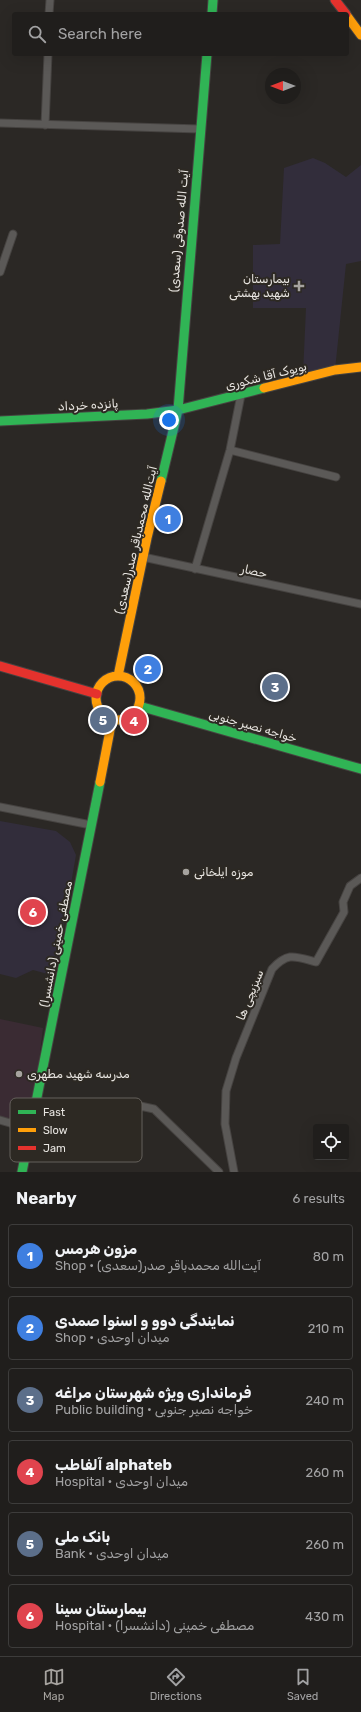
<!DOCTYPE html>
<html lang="en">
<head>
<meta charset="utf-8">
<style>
  :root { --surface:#201e1c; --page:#282725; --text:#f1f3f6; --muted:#a2a2a3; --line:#3d3c3b; --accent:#a6a39f }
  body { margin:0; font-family:Rubik,Vazirmatn,sans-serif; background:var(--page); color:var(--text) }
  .controls { position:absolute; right:12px; bottom:12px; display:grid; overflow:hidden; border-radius:4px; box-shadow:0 4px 16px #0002 }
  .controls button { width:36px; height:36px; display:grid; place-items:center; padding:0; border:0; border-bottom:1px solid var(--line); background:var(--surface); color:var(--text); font:20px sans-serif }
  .compass { position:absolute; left:265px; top:68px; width:36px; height:36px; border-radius:50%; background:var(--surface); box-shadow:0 4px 16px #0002; rotate:270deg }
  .you { position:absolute; left:169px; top:420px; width:14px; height:14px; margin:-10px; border:3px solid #fff; border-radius:50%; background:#1a73e8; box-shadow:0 0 0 6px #1a73e833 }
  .badge { display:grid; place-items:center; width:26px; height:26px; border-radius:50%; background:var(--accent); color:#fff; font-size:13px; font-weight:700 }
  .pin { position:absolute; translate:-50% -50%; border:2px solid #fff; box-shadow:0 1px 4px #0006 }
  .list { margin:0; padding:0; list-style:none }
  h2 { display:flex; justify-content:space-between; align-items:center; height:52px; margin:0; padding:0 16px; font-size:17px }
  h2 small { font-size:13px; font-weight:400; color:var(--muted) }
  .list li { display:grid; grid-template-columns:26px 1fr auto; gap:12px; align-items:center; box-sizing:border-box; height:64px; margin:0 8px 8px; padding:0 8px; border:1px solid var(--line); border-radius:4px }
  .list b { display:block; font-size:15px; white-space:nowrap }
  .list p { margin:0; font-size:13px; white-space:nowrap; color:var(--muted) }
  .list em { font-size:13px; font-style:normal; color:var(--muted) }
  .icon { flex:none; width:22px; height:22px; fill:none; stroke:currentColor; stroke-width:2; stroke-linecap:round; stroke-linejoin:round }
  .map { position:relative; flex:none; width:361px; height:1172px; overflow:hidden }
  .search { position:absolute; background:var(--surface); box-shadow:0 4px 16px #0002; left:12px; right:12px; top:12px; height:44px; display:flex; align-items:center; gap:10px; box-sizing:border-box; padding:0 14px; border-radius:4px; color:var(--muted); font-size:15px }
  .sheet { height:484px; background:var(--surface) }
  nav { display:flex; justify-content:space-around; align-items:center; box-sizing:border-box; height:56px; border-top:1px solid var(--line); background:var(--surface); font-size:11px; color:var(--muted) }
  nav a { display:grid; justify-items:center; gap:2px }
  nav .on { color:var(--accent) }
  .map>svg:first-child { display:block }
</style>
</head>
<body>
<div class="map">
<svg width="361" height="1172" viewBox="0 0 361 1172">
  <rect width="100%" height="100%" fill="#2b2825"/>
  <path fill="#3a2b33" d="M0,1019l43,9 -12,101 -31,-9z"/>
  <path fill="#322d3b" d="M313,158l12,5 21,14 15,-12v96l-15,3 -11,106 -32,4 3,-66h-53v-63l27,-1 4,-76z
    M0,821l56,10 14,11 6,13 -21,121 -22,-6 -17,8 -16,-4z"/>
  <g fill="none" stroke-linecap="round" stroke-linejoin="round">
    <g stroke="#464341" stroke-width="9">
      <path id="street" d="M49,14l1,-14
        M0,123l200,6
        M45,125l3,-71
        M0,272l13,-38
        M230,450l106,27
        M143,557l218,47
        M195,569l35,-119 11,-55
        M0,807l91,18
        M36,1104h95l23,5 65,63
        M0,1120l31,9
        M234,1172l-9,-48 1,-33 10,-33 36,-89c16,-17 22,-13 44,-7l28,-50 -1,-10 7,-16 11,-8"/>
    </g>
    <g stroke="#464341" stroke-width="11">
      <path id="fast" d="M212,14l1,-14
        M0,421l147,-7 31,-4 86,-22
        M161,481l17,-71 29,-356
        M139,706l222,63
        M22,1172l78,-390"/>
    </g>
    <g stroke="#464341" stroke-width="11">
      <path id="slow" d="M347,16l14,19
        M264,388l71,-18 26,-3
        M96 698a22 22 0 1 1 44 0a22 22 0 1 1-44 0Z
        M118,676l29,-138 14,-57
        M100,782l12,-62"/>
    </g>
    <g stroke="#464341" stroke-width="11">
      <path id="jam" d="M335,0l11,14
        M0,666l97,28"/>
    </g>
    <use href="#street" stroke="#5b5957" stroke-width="7"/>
    <use href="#fast" stroke="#30b455" stroke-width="9"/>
    <use href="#slow" stroke="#ff9f0a" stroke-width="9"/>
    <use href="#jam" stroke="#e5322d" stroke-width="9"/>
  </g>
  <g fill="#a6a39f" stroke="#2d2923" stroke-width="1.5">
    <path d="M297 280h4v4h4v4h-4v4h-4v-4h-4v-4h4z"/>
    <circle cx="186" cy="872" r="4"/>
    <circle cx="19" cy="1074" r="4"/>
  </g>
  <g text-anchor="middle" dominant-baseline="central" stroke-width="4" stroke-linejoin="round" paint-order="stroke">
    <g font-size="12" fill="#e8e5e1" stroke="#2d2923">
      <text transform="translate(179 231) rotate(-85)">آیت الله صدوقی (سعدی)</text>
      <text transform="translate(266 376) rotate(-14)">بویوک آقا شکوری</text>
      <text transform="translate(88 405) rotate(-3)">پانزده خرداد</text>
      <text transform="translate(136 540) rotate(-77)">آیت‌الله محمدباقر صدر(سعدی)</text>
      <text transform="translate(254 571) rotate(12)">حصار</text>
      <text transform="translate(253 726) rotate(16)">خواجه نصیر جنوبی</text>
      <text transform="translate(56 944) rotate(-79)">مصطفی خمینی (دانشسرا)</text>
      <text transform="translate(250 995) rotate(-68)">سبزیچی ها</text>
    </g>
    <g font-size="12" fill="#e8e5e1" stroke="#2d2923" text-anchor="start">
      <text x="290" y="279" text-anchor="end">بیمارستان<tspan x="290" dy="14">شهید بهشتی</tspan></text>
      <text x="194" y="872">موزه ایلخانی</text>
      <text x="27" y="1074">مدرسه شهید مطهری</text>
    </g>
  </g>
  <rect x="10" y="1098" width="132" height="64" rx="6" fill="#2d2923" stroke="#65615c" stroke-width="1"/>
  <rect x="18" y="1110" width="18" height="4" fill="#30b455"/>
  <rect x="18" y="1128" width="18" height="4" fill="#ff9f0a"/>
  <rect x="18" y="1146" width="18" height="4" fill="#e5322d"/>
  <g font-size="11" fill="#e8e5e1">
    <text x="43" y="1116">Fast</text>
    <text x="43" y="1134">Slow</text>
    <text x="43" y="1152">Jam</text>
  </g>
</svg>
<div class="controls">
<button><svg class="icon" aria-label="locate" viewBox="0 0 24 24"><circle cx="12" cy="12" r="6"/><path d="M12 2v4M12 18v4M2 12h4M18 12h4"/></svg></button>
</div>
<svg class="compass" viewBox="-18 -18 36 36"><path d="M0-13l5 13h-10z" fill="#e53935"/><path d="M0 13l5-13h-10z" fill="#a2a2a3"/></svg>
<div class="you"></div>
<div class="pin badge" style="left:168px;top:519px;background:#3f7fe0">1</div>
<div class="pin badge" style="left:148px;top:669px;background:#3f7fe0">2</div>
<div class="pin badge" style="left:275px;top:687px;background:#5c6f8a">3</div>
<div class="pin badge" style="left:134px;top:721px;background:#e0444e">4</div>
<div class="pin badge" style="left:103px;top:720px;background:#5c6f8a">5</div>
<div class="pin badge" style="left:33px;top:912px;background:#e0444e">6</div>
<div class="search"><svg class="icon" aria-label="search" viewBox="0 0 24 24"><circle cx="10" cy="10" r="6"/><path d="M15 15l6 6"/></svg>Search here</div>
</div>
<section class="sheet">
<h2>Nearby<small>6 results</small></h2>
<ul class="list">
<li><span class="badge" style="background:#3f7fe0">1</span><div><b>مزون هرمس</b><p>Shop · آیت‌الله محمدباقر صدر(سعدی)</p></div><em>80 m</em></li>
<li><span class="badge" style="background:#3f7fe0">2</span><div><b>نمایندگی دوو و اسنوا صمدی</b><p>Shop · میدان اوحدی</p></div><em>210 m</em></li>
<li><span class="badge" style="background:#5c6f8a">3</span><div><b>فرمانداری ویژه شهرستان مراغه</b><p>Public building · خواجه نصیر جنوبی</p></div><em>240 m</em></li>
<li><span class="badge" style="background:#e0444e">4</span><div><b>آلفاطب alphateb</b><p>Hospital · میدان اوحدی</p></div><em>260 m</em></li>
<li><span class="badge" style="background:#5c6f8a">5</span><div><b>بانک ملی</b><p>Bank · میدان اوحدی</p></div><em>260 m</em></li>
<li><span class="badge" style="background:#e0444e">6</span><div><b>بیمارستان سینا</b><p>Hospital · مصطفی خمینی (دانشسرا)</p></div><em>430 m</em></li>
</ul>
</section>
<nav>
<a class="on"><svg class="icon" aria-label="map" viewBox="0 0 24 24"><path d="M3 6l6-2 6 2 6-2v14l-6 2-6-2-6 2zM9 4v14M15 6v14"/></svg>Map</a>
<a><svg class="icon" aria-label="directions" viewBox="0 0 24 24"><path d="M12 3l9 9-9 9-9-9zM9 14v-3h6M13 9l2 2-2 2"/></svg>Directions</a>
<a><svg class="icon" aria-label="saved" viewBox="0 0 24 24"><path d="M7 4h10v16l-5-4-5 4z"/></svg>Saved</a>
</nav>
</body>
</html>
